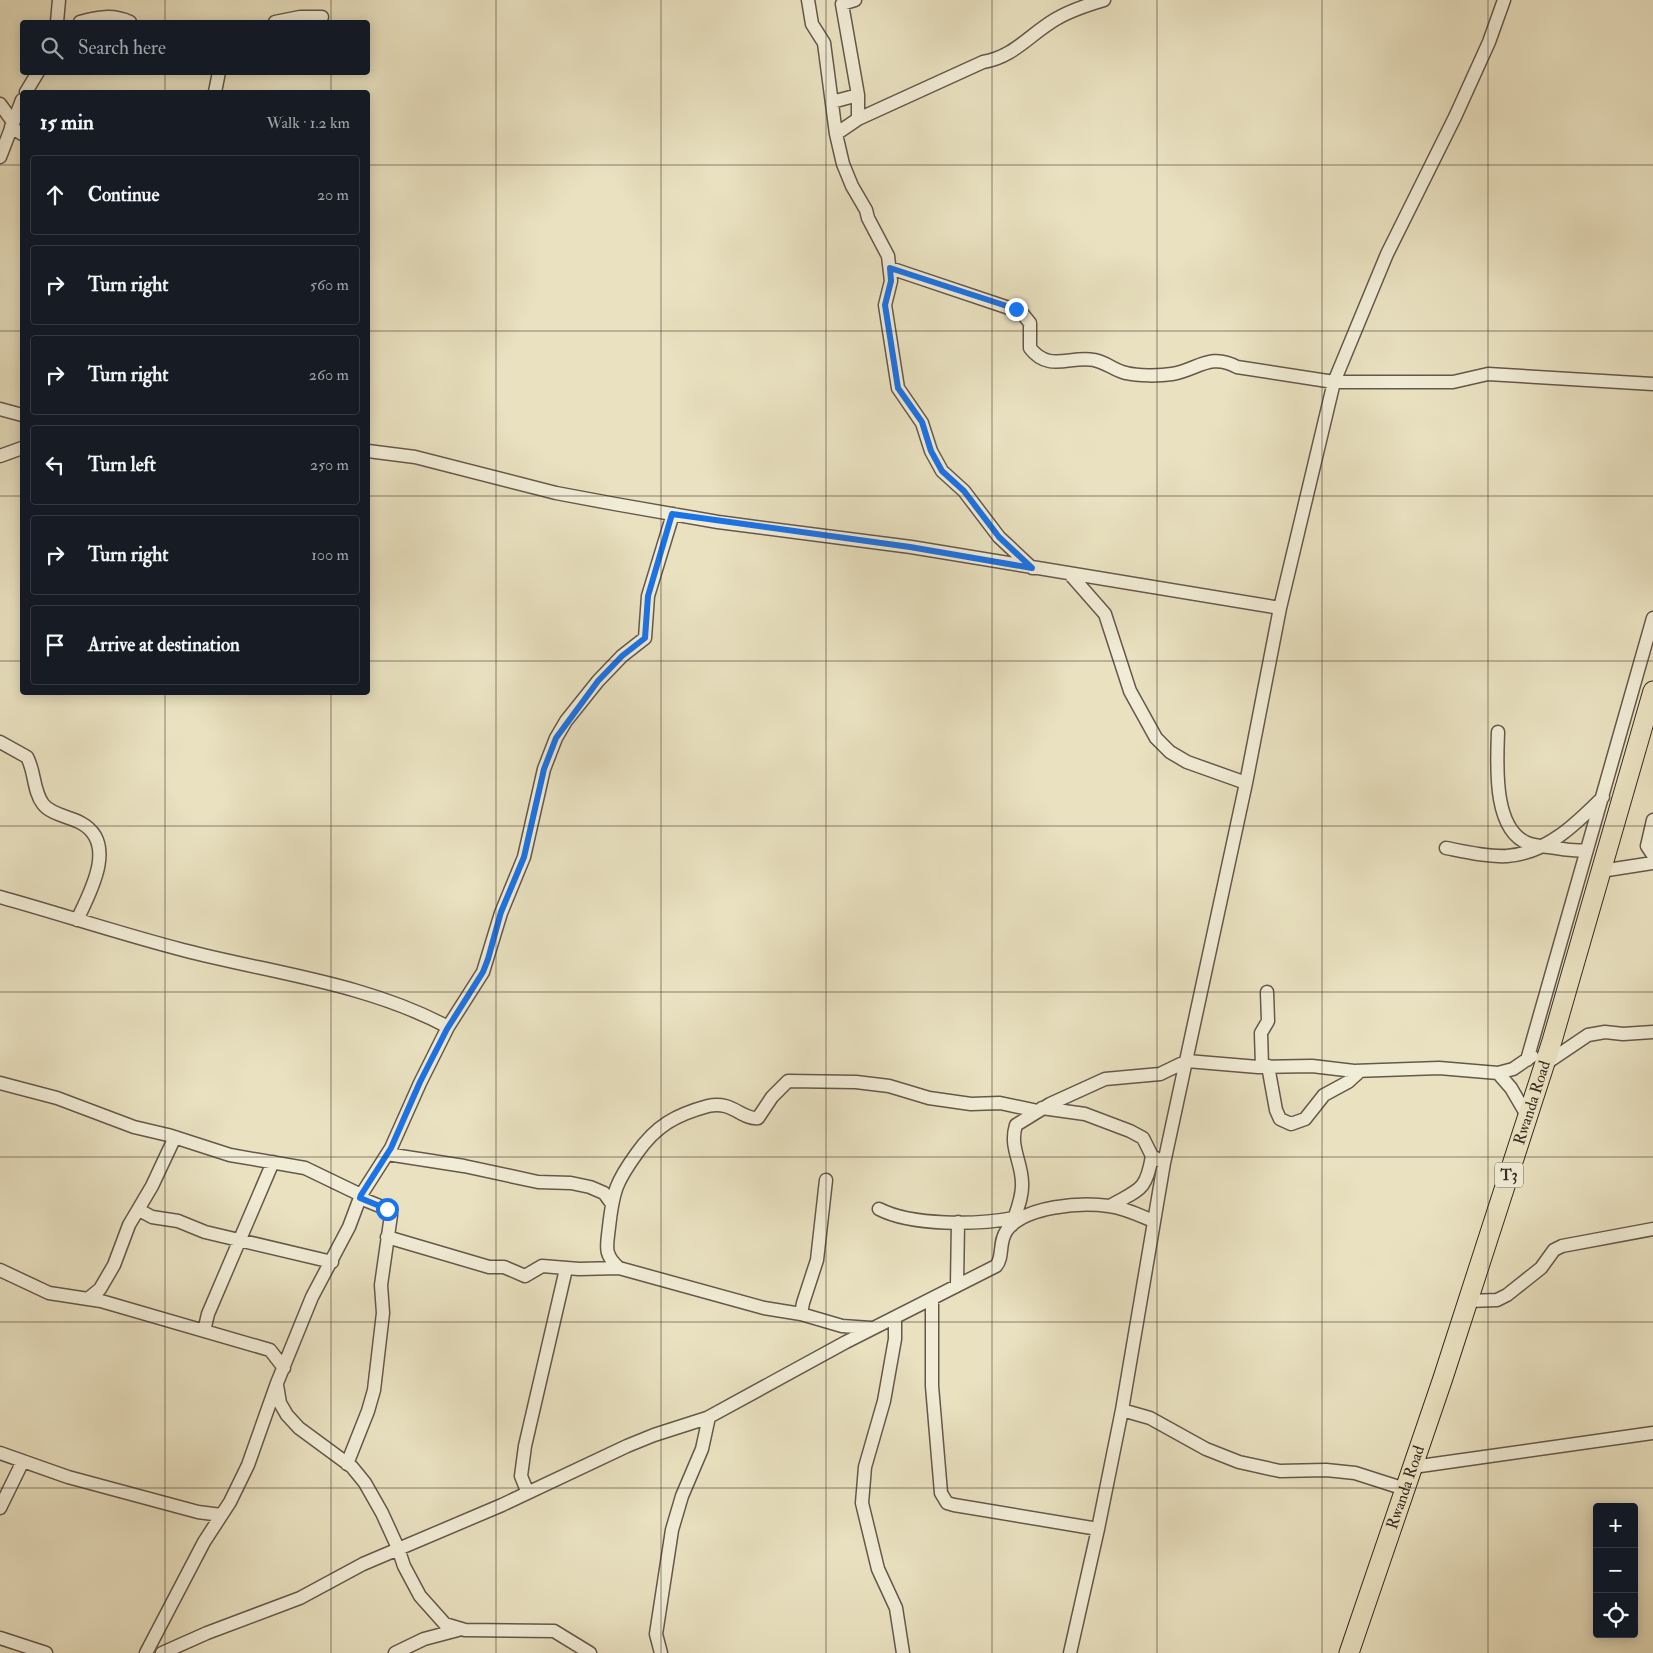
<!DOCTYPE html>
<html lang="en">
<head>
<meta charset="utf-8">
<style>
  :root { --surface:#171b24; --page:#242831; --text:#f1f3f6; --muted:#9ea1a6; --line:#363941 }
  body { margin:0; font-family:"IM FELL Double Pica",serif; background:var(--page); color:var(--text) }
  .controls { position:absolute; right:15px; bottom:15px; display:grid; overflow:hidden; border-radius:5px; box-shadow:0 2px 12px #0003 }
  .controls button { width:45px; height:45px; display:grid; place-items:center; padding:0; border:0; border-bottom:1px solid var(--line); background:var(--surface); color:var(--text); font:25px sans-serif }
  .stop { position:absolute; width:15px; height:15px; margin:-11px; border:4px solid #1a73e8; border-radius:50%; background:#fff }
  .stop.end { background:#1a73e8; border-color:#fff; box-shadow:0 1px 5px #0008 }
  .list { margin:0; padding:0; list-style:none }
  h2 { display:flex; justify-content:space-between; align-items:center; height:65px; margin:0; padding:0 20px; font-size:21px }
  h2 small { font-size:16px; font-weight:400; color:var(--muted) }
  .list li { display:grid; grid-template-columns:32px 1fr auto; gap:15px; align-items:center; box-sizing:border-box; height:80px; margin:0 10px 10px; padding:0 10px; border:1px solid var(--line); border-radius:5px }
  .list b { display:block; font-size:19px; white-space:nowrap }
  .list em { font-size:16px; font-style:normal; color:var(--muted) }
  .icon { flex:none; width:28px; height:28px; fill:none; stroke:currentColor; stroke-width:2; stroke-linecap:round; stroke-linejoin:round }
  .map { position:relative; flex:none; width:1653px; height:1653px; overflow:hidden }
  .search { position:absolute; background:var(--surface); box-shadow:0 2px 12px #0003; left:20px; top:20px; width:350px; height:55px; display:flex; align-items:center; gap:12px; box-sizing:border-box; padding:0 18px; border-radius:5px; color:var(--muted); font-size:19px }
  .panel { position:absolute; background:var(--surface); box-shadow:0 2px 12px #0003; left:20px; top:90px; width:350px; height:605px; border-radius:5px }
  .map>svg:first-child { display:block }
</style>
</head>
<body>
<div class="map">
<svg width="1653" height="1653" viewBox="0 0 1653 1653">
  <rect width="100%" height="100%" fill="#e9e1c0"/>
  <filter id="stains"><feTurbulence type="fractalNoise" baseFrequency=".004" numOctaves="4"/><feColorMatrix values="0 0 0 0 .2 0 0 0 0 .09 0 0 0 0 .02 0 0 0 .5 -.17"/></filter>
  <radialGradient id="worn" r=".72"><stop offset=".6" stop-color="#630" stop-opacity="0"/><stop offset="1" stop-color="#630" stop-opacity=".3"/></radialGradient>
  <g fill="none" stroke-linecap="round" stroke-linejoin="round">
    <g stroke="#65584b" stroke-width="15">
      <path id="minor" d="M808,0l4,24 12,19 12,91 7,30 9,22 14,24 2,8 20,38 3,25 -6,24 13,83 24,35 9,28 11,20 22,20 35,46 33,31
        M855,0l-13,4 16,91
        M57,22l2,-22
        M80,22c17,-5 33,-8 50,0
        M275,22l25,-5h22
        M26,92l12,-20
        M215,92l4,-20
        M832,102l26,-7v24l125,-57c31,-5 47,-28 73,-43 15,-9 31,-14 48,-19
        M0,104l13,18
        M11,127l11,7
        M836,134l22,-15
        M0,157l22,-57
        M890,268l131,44 9,11v25c19,25 41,7 64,12 12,2 21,11 32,13 12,3 33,3 46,1 25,-4 38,-22 65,-7l97,15h119l35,-8 165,10
        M0,409l22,6
        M368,451l47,6 141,36 59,11 103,18 193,25 369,61
        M0,456l22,-8
        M1069,573l36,41 25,77 26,47 14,14 17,10 59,21
        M1498,732c-1,31 -6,100 32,112 6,2 13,2 19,3 14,2 24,5 38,3
        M0,742l27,15c8,14 6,34 16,47 7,10 27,13 38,19 37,20 9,70 -4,97
        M1653,820l-6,26 6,9
        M1446,848c20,4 41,9 61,8 40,-3 69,-32 96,-59
        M1601,871l52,-8
        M0,897c61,17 121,37 183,53 88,23 183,33 265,77
        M1527,1060l126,-442
        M1545,1064l43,-29 17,-3 18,2 30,-2
        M1262,1066l-1,-33 7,-12 -1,-29
        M1268,1066l8,44 4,9 11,5 14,-5 19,-24 24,-13 11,-10
        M1498,1073l15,-4 19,-13
        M0,1083l57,15 77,29 34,8 62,20 75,13 56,27
        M1042,1108l43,6 45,17 13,7 9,18 12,7
        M387,1154l77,12 74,16 33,1 19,4 14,6 8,11
        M1110,1206c29,-17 36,-14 42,-50
        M879,1209c33,17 98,16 135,9
        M139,1210l13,7 26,4 27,11 127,30
        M1012,1225c4,-13 11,-28 10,-42 0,-21 -13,-36 -6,-58l34,-21 55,-25 55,-5 27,-13 71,6 54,-1 42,5 85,-3 59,5 13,15 17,29
        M387,1237l102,30h15l21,9 17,-10 37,3 40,-1
        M0,1270l49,23 52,8 169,49 14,18
        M957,1285l1,-63
        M89,1298l11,-9 14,-24 15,-40 23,-39 23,-49
        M932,1299v87l9,107 6,10 7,2 144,24
        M1468,1301l29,-1 10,-5 34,-27 13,-18 8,-4 91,-17
        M801,1314l2,-11 14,-43 9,-80
        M895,1319v20l-11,62 -19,66 -3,36 16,66 18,39 7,45
        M871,1328l-29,-2 -41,-12 -37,-6 -145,-40c-16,-14 -12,-22 -10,-41 4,-36 7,-45 28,-74 19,-27 38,-38 71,-47 24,-6 34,14 50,12l14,-21 16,-16 68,1 33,4 40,12 42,6 29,-1 38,8
        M204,1331l4,-17 65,-152
        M277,1385l3,18 7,12 12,13 53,39 13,16 17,30 16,35 6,18 16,30 25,28 20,6 89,1 36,22
        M1122,1410l28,8 56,31 33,13 41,9 46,-1 29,3 50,16
        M0,1453l68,24 130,35 23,3
        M347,1464l21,-53 6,-21 9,-77 -2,-28 10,-70 -4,-6 -27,-11
        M1413,1467l240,-34
        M527,1491l-6,-15 4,-30 41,-177
        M0,1508l23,-47
        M0,1638l46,15
        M146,1653l58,-111 26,-40 18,-37 29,-82 35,-86 37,-70 12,-32 30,-47 29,-65 28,-56 35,-55 18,-59 23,-56 20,-88 12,-31 10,-17 32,-40 24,-25 23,-18 3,-42 25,-82
        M162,1653l45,-20 93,-35 63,-34 139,-59 125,-59 27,-11 53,-17 139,-76 150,-76c8,-9 2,-24 11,-36 18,-24 74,-28 102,-24 16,2 30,9 44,15
        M395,1653l29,-14 34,-9
        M661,1653l-5,-19 16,-104 10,-34 20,-47 7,-32
        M1070,1653l28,-124 24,-119 42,-247 82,-380 34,-175 54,-226 53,-128 68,-137 34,-75 15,-42"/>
    </g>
    <g stroke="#392b24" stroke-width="21">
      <g id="highway">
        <path id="s1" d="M1349,1653l94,-275 109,-337 101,-350"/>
      </g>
    </g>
    <use href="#minor" stroke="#f1ecd6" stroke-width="12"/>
    <use href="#highway" stroke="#e9e1c0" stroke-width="19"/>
  </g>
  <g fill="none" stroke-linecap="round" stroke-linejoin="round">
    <path stroke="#1a73e8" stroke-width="6" d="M387,1209l-27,-11 1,-3 30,-47 29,-66 27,-53 36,-57 5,-13 13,-47 23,-55 20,-88 12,-31 42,-57 24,-25 23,-18 3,-42 24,-82 238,33 122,21 -33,-31 -35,-46 -22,-20 -11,-20 -9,-29 -24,-34 -13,-83 6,-24 -1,-13 126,41"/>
  </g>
  <path fill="none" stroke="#392b24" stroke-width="1" stroke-opacity="0.55" d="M165,0v22M331,0v22M496,0v1653M661,0v1653M826,0v1653M992,0v1653M1157,0v1653M1322,0v1653M1488,0v1653M165,72v20M331,72v20M0,165h22M368,165h1285M0,331h22M368,331h1285M0,496h22M368,496h1285M0,661h22M368,661h1285M165,692v961M331,692v961M0,826h1653M0,992h1653M0,1157h1653M0,1322h1653M0,1488h1653"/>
  <g text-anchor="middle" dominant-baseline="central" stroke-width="4" stroke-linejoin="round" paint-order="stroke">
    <rect fill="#f1ecd6" stroke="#706559" stroke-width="1" x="1495" y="1162.5" width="28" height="25" rx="4"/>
    <g font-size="15" font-weight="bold" fill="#392b24">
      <text x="1509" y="1175">T3</text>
    </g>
    <g font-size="16" fill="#392b24" stroke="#f1ecd6">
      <text stroke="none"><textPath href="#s1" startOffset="580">Rwanda Road</textPath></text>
      <text stroke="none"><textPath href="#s1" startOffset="175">Rwanda Road</textPath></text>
    </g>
  </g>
  <rect width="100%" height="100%" filter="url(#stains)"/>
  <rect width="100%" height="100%" fill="url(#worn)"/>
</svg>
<div class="controls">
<button>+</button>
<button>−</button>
<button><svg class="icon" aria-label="locate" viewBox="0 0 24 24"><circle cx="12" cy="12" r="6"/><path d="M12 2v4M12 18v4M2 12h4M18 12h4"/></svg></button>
</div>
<div class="stop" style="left:387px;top:1209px"></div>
<div class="stop end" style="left:1016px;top:309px"></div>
<div class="search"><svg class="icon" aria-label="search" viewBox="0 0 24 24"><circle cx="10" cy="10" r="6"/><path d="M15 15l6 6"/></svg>Search here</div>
<section class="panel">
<h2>15 min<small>Walk · 1.2 km</small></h2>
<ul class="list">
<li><svg class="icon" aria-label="ahead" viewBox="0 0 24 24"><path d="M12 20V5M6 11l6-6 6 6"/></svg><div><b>Continue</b></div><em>20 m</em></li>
<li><svg class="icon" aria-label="right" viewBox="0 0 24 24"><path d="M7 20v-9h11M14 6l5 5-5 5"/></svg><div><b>Turn right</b></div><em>560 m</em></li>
<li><svg class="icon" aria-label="right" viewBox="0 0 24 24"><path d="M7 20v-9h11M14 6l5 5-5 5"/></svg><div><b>Turn right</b></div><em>260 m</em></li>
<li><svg class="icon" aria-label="left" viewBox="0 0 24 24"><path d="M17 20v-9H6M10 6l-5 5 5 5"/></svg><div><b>Turn left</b></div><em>250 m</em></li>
<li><svg class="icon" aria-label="right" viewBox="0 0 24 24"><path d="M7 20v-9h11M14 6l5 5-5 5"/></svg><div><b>Turn right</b></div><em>100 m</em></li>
<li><svg class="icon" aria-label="arrive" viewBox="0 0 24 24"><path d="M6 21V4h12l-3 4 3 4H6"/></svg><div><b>Arrive at destination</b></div></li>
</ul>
</section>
</div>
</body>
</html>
